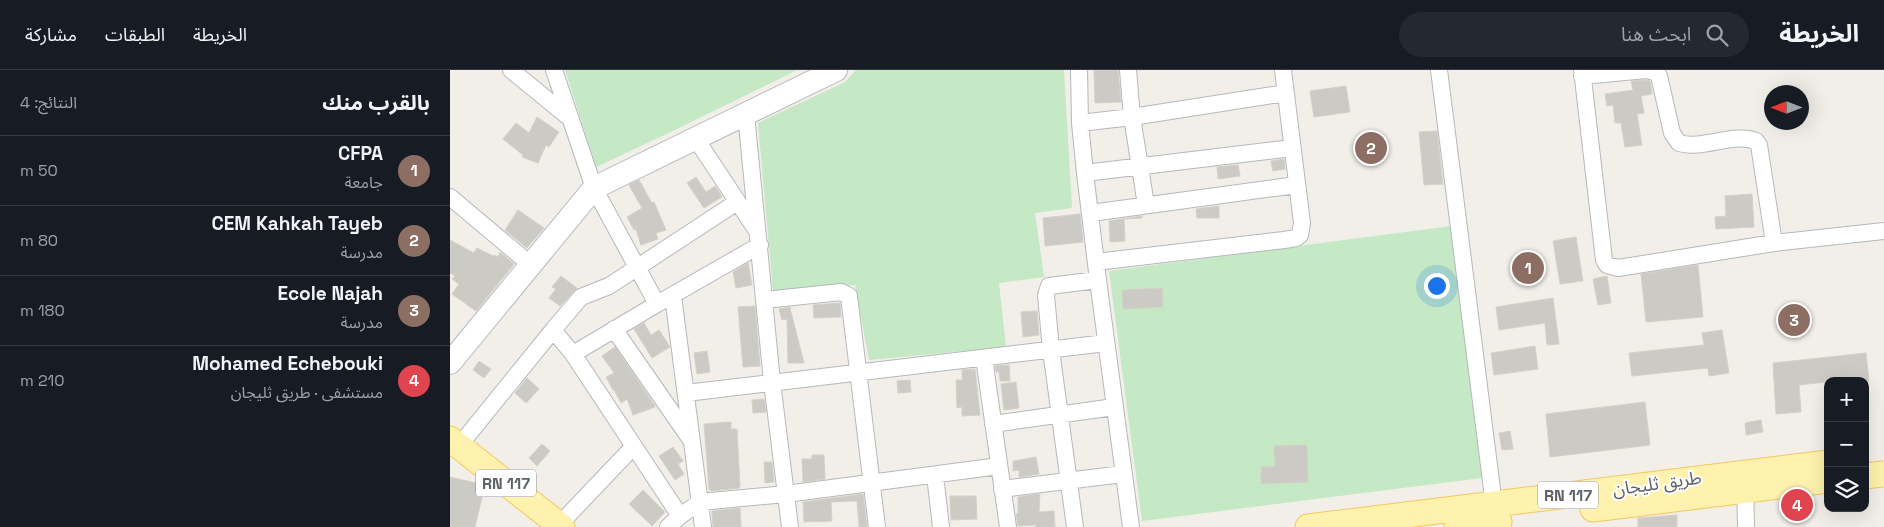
<!DOCTYPE html>
<html lang="ar">
<head>
<meta charset="utf-8">
<style>
  :root { --surface:#171b24; --page:#242831; --text:#f1f3f6; --muted:#9ea1a6; --line:#363941; --accent:#d93025 }
  body { margin:0; font-family:"Space Grotesk","Noto Sans Arabic",sans-serif; background:var(--page); color:var(--text); direction:rtl }
  .controls { position:absolute; right:15px; bottom:15px; display:grid; overflow:hidden; border-radius:10px; box-shadow:0 5px 20px #0002 }
  .controls button { width:45px; height:45px; display:grid; place-items:center; padding:0; border:0; border-bottom:1px solid var(--line); background:var(--surface); color:var(--text); font:25px sans-serif }
  .compass { position:absolute; left:1314px; top:15px; width:45px; height:45px; border-radius:50%; background:var(--surface); box-shadow:0 5px 20px #0002; rotate:270deg }
  .you { position:absolute; left:986px; top:215px; width:18px; height:18px; margin:-12px; border:4px solid #fff; border-radius:50%; background:#1a73e8; box-shadow:0 0 0 8px #1a73e833 }
  .badge { display:grid; place-items:center; width:32px; height:32px; border-radius:50%; background:var(--accent); color:#fff; font-size:16px; font-weight:700 }
  .pin { position:absolute; translate:-50% -50%; border:2px solid #fff; box-shadow:0 1px 5px #0006 }
  .list { margin:0; padding:0; list-style:none }
  h2 { display:flex; justify-content:space-between; align-items:center; height:65px; margin:0; padding:0 20px; font-size:21px }
  h2 small { font-size:16px; font-weight:400; color:var(--muted) }
  .list li { display:grid; grid-template-columns:32px 1fr auto; gap:15px; align-items:center; box-sizing:border-box; height:70px; padding:0 20px; border-top:1px solid var(--line) }
  .list b { display:block; font-size:19px; white-space:nowrap }
  .list p { margin:0; font-size:16px; white-space:nowrap; color:var(--muted) }
  .list em { font-size:16px; font-style:normal; color:var(--muted) }
  .icon { flex:none; width:28px; height:28px; fill:none; stroke:currentColor; stroke-width:2; stroke-linecap:round; stroke-linejoin:round }
  .map { position:relative; flex:none; width:1434px; height:457px; overflow:hidden; direction:ltr }
  header { display:flex; align-items:center; gap:30px; box-sizing:border-box; height:70px; padding:0 25px; background:var(--surface); border-bottom:1px solid var(--line) }
  header strong { font-size:24px }
  nav { display:flex; gap:28px; margin-inline-start:auto; font-size:18px }
  .search { width:350px; height:45px; background:var(--page); display:flex; align-items:center; gap:12px; box-sizing:border-box; padding:0 18px; border-radius:28px; color:var(--muted); font-size:19px }
  main { display:flex }
  aside { flex:1; background:var(--surface) }
  .map>svg:first-child { display:block }
</style>
</head>
<body>
<header>
<strong>الخريطة</strong>
<div class="search"><svg class="icon" aria-label="search" viewBox="0 0 24 24"><circle cx="10" cy="10" r="6"/><path d="M15 15l6 6"/></svg>ابحث هنا</div>
<nav><a>الخريطة</a><a>الطبقات</a><a>مشاركة</a></nav>
</header>
<main>
<div class="map">
<svg width="1434" height="457" viewBox="0 0 1434 457">
  <rect width="100%" height="100%" fill="#f1efe8"/>
  <path fill="#c5e8c5" d="M115,0h232l-122,60 -79,37z
    M406,0h208l8,138 -37,5 9,64 -45,6 7,64 -137,13 -14,-75 -82,6 -15,-168 87,-41z
    M1001,156l31,252 -340,43 -33,-250z"/>
  <path fill="#cccac5" stroke="#d6d1c6" d="M644,0h24l3,32 -26,1z
    M1195,10l5,1 2,13 -11,2 3,17 -7,1 5,31 -17,2 -4,-24h-6l-2,-18 -6,1 -2,-12 28,-4 -2,-9z
    M896,16l4,26 -36,5 -4,-26z
    M87,47l22,15 -10,15 -3,-2 -8,18 -16,-6 1,-2 -20,-16 13,-16 13,10z
    M987,61l6,53 -19,1 -5,-53z
    M834,89l1,10 -12,2 -2,-10z
    M788,95l2,11 -22,3 -1,-12z
    M246,107l10,15 9,-6 7,11 -18,11 -17,-25z
    M189,110l13,23 2,-1 12,28 -10,3 2,6 -17,6 -5,-16 -2,1 -7,-13 15,-9 -13,-23z
    M1302,124l2,33 -38,2 -1,-12 11,-1 -1,-20z
    M769,136v12h-22l-1,-9z
    M68,140l26,18 -17,20 -22,-18z
    M630,144l3,28 -38,4 -2,-28z
    M692,146v2l-18,1 1,22 -15,1 -1,-21z
    M1126,167l7,44 -23,3 -7,-43z
    M0,170l24,13 3,-5 16,8 1,-1 4,2 2,-5 14,12 -38,47 -24,-17 7,-10 -7,-5 3,-3 -5,-3z
    M298,193l4,22 -16,3 -3,-16z
    M1248,195l5,52 -57,5 -5,-48z
    M111,206l16,12 -17,18 -11,-8 7,-9 -4,-2z
    M1157,206l4,27 -13,2 -5,-26z
    M712,218l1,19 -40,2 -1,-19z
    M1103,228l6,46 -12,1 -2,-22 -46,7 -3,-23z
    M390,233l1,14 -27,1 -1,-13z
    M305,236l5,60 -17,1 -5,-60z
    M340,237l1,5 13,51h-16l-1,-44 -5,1 -3,-11z
    M587,241l2,24 -16,2 -2,-25z
    M194,253l7,12 8,-5 11,17 -18,11 -18,-29z
    M1272,260l7,43 -20,3 -1,-8 -76,8 -3,-23 75,-8 -2,-12z
    M1085,276l3,23 -44,6 -3,-22z
    M165,277l40,59v1l-22,8 -6,-16 -6,4 -7,-13h-1l-7,-13 8,-4 -12,-17z
    M257,281l3,21 -13,2 -3,-21z
    M1416,283l3,28h-17v-2l-53,6 2,27 -25,2 -3,-51z
    M29,291l12,8 -7,9 -11,-8z
    M559,295l1,16h-10l-1,-9h-3l-1,-6z
    M525,299l5,46 -18,1v-9l-5,1 -1,-28h6v-10z
    M77,308l12,11 -13,14 -11,-10z
    M460,310l1,12 -13,1 -1,-12z
    M566,312l3,26 -15,2 -3,-26z
    M314,329l2,13 -13,1 -1,-13z
    M1195,332l5,43 -100,12 -4,-43z
    M1311,350l2,12 -17,3 -1,-12z
    M281,352v7h6l3,57 -1,2 -28,3 -2,-2 -5,-65z
    M1060,361l3,18 -11,1 -3,-17z
    M92,374l8,7 -13,15 -8,-8z
    M857,375l1,37 -47,2v-17l14,-1 -1,-20z
    M223,377l10,14 -5,3 6,10 -9,6 -16,-24z
    M362,385h12l1,24 -22,3 -1,-23h10z
    M586,387l3,17 -20,3v-7l-6,1v-10z
    M314,392h8l2,20 -9,1z
    M0,407l35,8 -10,42h-25z
    M193,420l22,22 -13,14 -23,-22z
    M413,424l4,33h-8l-2,-26 -26,1 1,19 -28,1 -1,-20z
    M590,424l-1,18 15,-1 1,16h-19l-1,-2 -17,1 -2,-12 2,-1v-16z
    M500,426h26l1,23 -26,1z
    M290,438l1,19h-28l-1,-16z
    M1227,445v12h-39v-9z"/>
  <g fill="none" stroke-linecap="round" stroke-linejoin="round">
    <g stroke="#b5b8bc" stroke-width="18">
      <path id="minor" d="M61,0l60,49
        M104,0l40,118 63,116 103,-59
        M629,0l1,53 5,50 13,107 33,247
        M678,0l4,47 14,88
        M989,0l55,435
        M1132,0l22,190 3,5 11,3 156,-25 110,-12
        M1132,6l64,-6 9,2 4,4 13,57 7,10c23,7 55,-11 77,-2l3,4 15,98
        M296,44l26,268 18,145
        M630,53l52,-6 154,-24
        M246,69l61,92
        M635,103l207,-25
        M0,127l81,68
        M641,143l205,-28
        M646,192l188,-22 12,-2 4,-3 2,-12 -19,-153
        M223,226l30,231
        M315,230l76,-8 8,4 28,231
        M207,234l-84,50 107,162 -12,11
        M164,259l77,111
        M103,260l28,-33 28,-11 128,-84
        M534,288l24,169
        M236,323l420,-50
        M543,354l121,-17
        M9,376l94,-116 20,24
        M485,405l6,52
        M1295,412l1,45
        M552,419l121,-15
        M230,446l20,-14 86,-8 213,-28
        M107,457l77,-81
        M625,457l-24,-177 -5,-55 3,-9 49,-6"/>
    </g>
    <g stroke="#b6babf" stroke-width="24">
      <path id="secondary" d="M0,293l144,-175 242,-118"/>
    </g>
    <g stroke="#f2c960" stroke-width="27">
      <path id="primary" d="M0,369l112,88
        M1415,406l19,-2
        M1143,439l235,-29
        M858,457l520,-64
        M1007,457l42,-5"/>
    </g>
    <use href="#minor" stroke="#fff" stroke-width="16"/>
    <use href="#secondary" stroke="#fff" stroke-width="22"/>
    <use href="#primary" stroke="#fff2af" stroke-width="25"/>
  </g>
  <g text-anchor="middle" dominant-baseline="central" stroke-width="4" stroke-linejoin="round" paint-order="stroke">
    <g fill="#fff" stroke="#8f9295" stroke-width="1">
      <rect x="26" y="399.5" width="60" height="27" rx="4"/>
      <rect x="1088" y="411.5" width="60" height="27" rx="4"/>
    </g>
    <g font-size="16" font-weight="bold" fill="#5f6368">
      <text x="56" y="413">RN 117</text>
      <text x="1118" y="425">RN 117</text>
    </g>
    <g font-size="18" fill="#5f6368" stroke="#fff">
      <text transform="translate(1207 413) rotate(-8)">طريق ثليجان</text>
    </g>
  </g>
</svg>
<div class="controls">
<button>+</button>
<button>−</button>
<button><svg class="icon" aria-label="layers" viewBox="0 0 24 24"><path d="M12 4l9 5-9 5-9-5zM3 14l9 5 9-5"/></svg></button>
</div>
<svg class="compass" viewBox="-18 -18 36 36"><path d="M0-13l5 13h-10z" fill="#e53935"/><path d="M0 13l5-13h-10z" fill="#9ea1a6"/></svg>
<div class="you"></div>
<div class="pin badge" style="left:1078px;top:198px;background:#8d6e63">1</div>
<div class="pin badge" style="left:921px;top:78px;background:#8d6e63">2</div>
<div class="pin badge" style="left:1344px;top:250px;background:#8d6e63">3</div>
<div class="pin badge" style="left:1347px;top:435px;background:#e0444e">4</div>
</div>
<aside>
<h2>بالقرب منك<small>النتائج: 4</small></h2>
<ul class="list">
<li><span class="badge" style="background:#8d6e63">1</span><div><b>CFPA</b><p>جامعة</p></div><em>50 m</em></li>
<li><span class="badge" style="background:#8d6e63">2</span><div><b>CEM Kahkah Tayeb</b><p>مدرسة</p></div><em>80 m</em></li>
<li><span class="badge" style="background:#8d6e63">3</span><div><b>Ecole Najah</b><p>مدرسة</p></div><em>180 m</em></li>
<li><span class="badge" style="background:#e0444e">4</span><div><b>Mohamed Echebouki</b><p>مستشفى · طريق ثليجان</p></div><em>210 m</em></li>
</ul>
</aside>
</main>
</body>
</html>
